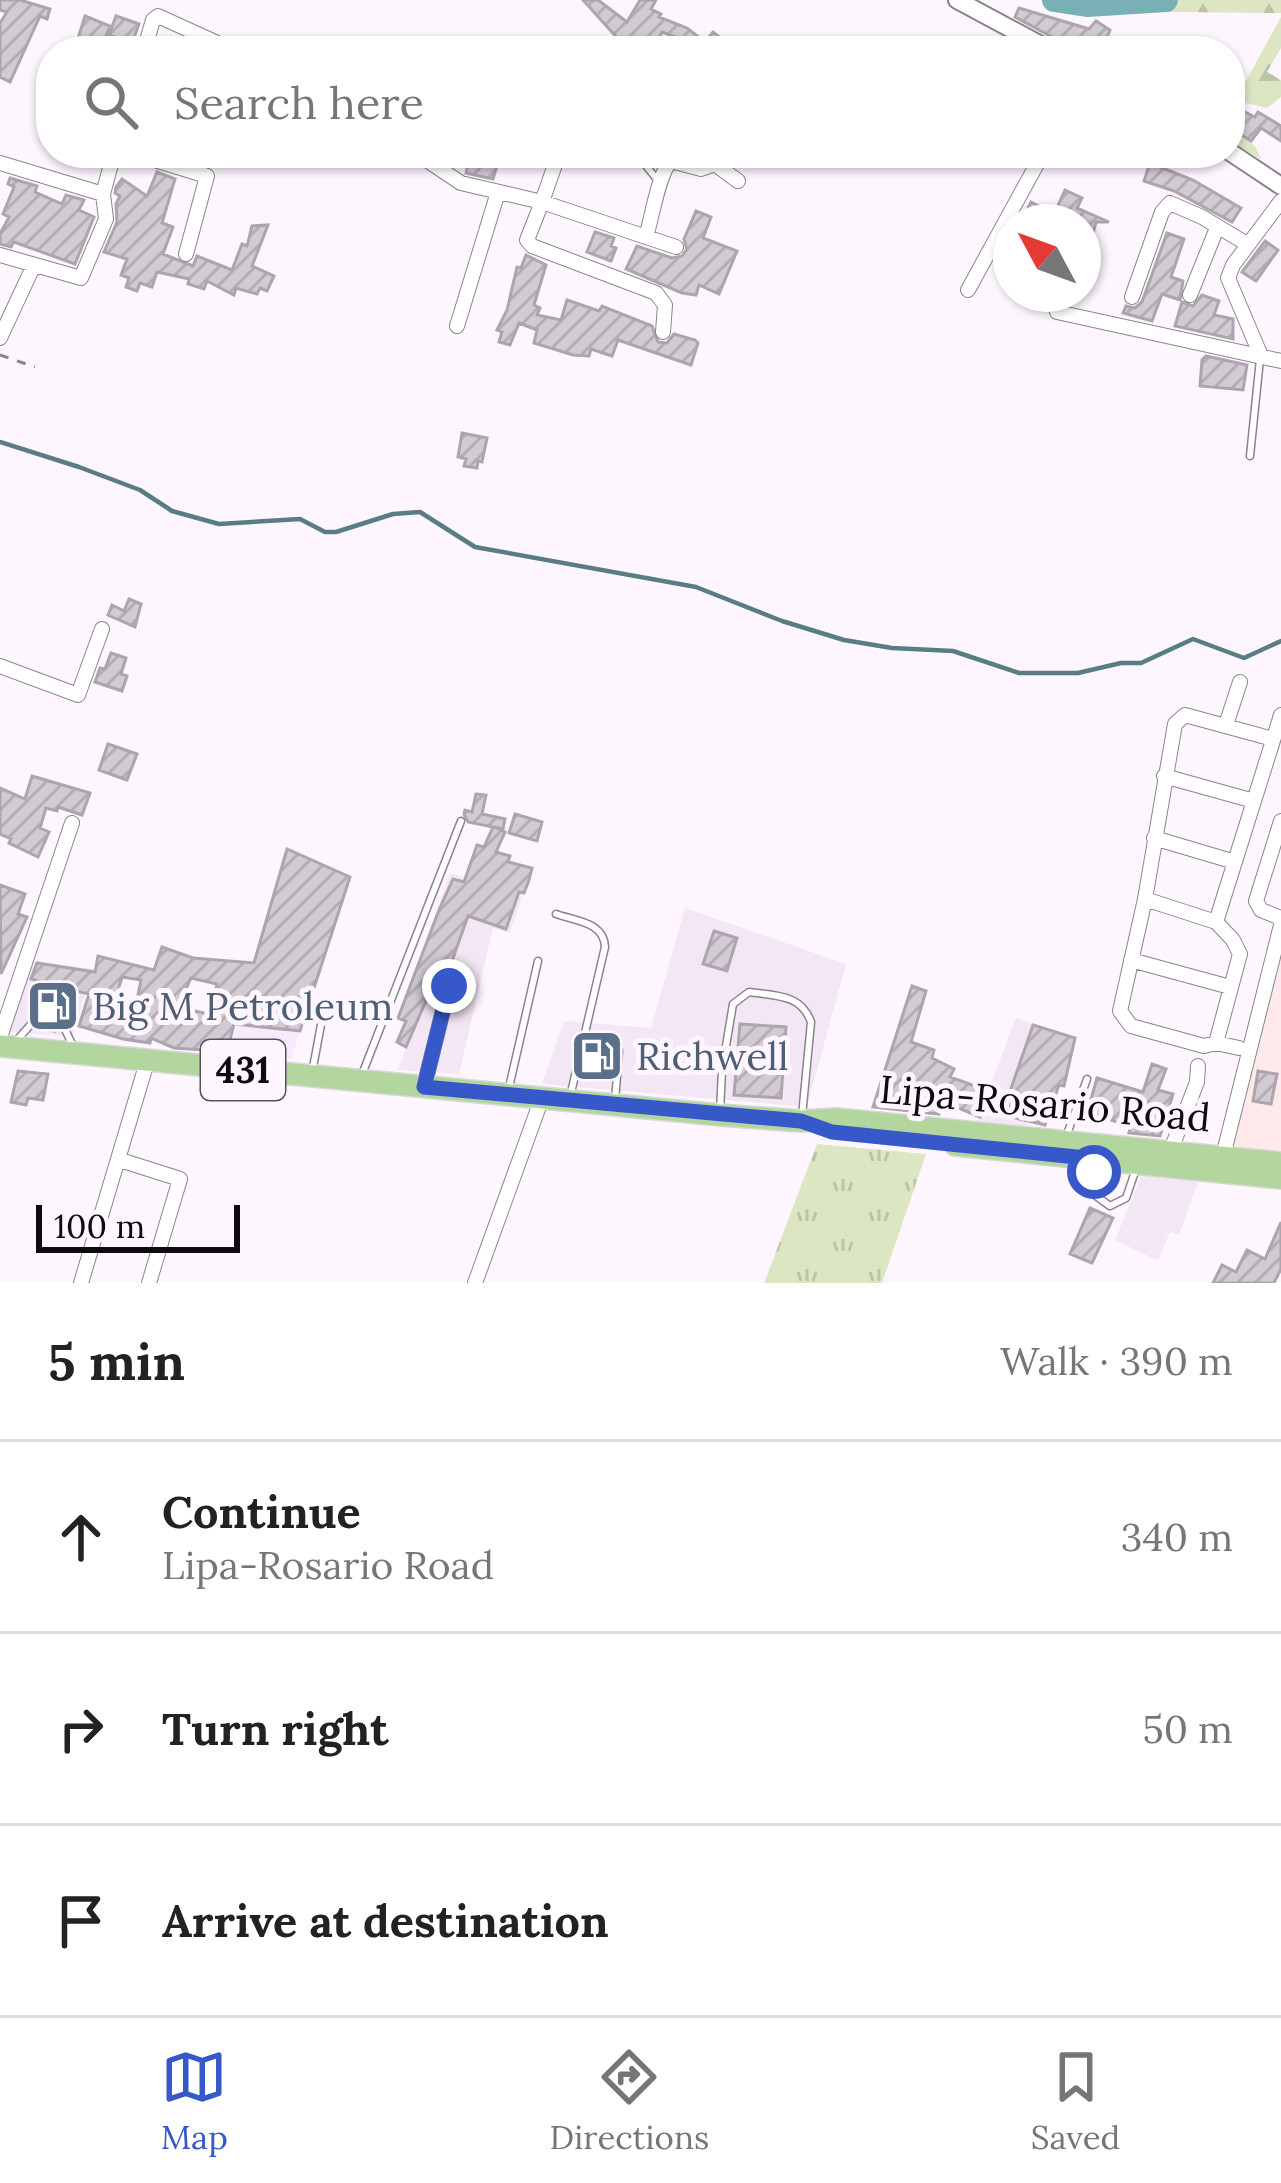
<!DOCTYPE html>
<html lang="en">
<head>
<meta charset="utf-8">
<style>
  :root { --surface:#fff; --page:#f2f2f2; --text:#222; --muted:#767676; --line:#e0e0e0; --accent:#3658c9 }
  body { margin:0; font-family:Lora,serif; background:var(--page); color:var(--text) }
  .compass { position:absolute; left:993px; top:204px; width:108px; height:108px; border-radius:50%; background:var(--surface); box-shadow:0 3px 9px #0004; rotate:311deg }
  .scale { position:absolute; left:36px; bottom:30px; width:204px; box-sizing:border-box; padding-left:12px; border:6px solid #0d0b0d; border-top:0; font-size:33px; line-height:42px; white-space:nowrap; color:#0d0b0d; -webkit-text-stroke:9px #fef6ff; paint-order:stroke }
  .stop { position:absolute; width:36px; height:36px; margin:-27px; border:9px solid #3658c9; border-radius:50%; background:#fff }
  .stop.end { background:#3658c9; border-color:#fff; box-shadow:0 3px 12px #0008 }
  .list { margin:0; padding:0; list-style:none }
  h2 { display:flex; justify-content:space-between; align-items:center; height:156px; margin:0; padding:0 48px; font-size:51px }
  h2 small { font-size:39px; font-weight:400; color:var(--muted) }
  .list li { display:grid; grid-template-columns:78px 1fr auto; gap:36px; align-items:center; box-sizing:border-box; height:192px; padding:0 48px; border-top:3px solid var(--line) }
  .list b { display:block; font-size:45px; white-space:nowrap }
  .list p { margin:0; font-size:39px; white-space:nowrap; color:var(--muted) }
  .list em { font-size:39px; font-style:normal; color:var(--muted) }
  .icon { flex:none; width:66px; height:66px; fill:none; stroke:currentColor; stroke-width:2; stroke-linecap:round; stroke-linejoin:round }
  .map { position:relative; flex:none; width:1281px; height:1283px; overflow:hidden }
  .search { position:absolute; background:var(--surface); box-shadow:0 3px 9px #0004; left:36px; right:36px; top:36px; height:132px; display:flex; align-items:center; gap:30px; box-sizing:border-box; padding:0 42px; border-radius:48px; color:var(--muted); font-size:45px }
  .sheet { height:732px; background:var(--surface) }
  nav { display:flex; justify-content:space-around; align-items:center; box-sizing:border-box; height:168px; border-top:3px solid var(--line); background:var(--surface); font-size:33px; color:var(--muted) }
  nav a { display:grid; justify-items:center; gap:6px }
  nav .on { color:var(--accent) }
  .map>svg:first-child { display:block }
</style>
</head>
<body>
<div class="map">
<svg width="1281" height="1283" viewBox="0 0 1281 1283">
  <defs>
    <pattern id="grass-tufts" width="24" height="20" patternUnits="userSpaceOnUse" patternTransform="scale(3)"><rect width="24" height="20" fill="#dce6c2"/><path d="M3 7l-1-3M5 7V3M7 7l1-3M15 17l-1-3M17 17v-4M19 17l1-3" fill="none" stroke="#bcc4a6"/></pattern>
    <pattern id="forest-firs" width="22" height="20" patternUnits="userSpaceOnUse" patternTransform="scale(3)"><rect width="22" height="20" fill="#dce6c2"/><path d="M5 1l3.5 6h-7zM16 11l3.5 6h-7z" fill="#bcc4a6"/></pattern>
    <pattern id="building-hatch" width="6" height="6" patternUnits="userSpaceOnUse" patternTransform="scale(3)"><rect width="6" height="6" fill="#d3cbd4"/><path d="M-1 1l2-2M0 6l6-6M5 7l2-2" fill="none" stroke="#b4adb5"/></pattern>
  </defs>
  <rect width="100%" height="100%" fill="#fef6ff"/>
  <path fill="#f4e7f5" d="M450,873l72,24 -12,36 -17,-5 -34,146 -62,-4 41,-96 -21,-8z
    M685,908l161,56 -39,143 -265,-23 22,-63 87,7z
    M25,960l68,9 -21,68 -71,-6z
    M1016,1018l43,14 -34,97 -50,-4z
    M1141,1176l57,6 -19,53 -9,-3 -12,29 -43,-21z"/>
  <path fill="#f9e9fc" d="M287,846l64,30 -60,183 -62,-6z"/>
  <path fill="#ffe9eb" d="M1281,935v220l-53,-4z"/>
  <path fill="url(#grass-tufts)" d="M817,1144l109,10 -44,129h-118z"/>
  <path fill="url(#forest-firs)" d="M1060,0h221v13l-207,-2 -5,-2 1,-5z
    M1281,17v31l-14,24 14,8v17l-14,11 -21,-5 -14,26 23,17 6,13 -31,-17v-32z"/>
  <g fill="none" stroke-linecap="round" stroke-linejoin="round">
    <path stroke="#587e83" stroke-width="4.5" d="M0,442l79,25 61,23 32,21 47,13 81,-5 25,13h11l57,-18 27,-2 55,35 221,40 86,34 62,19 48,8 61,3 66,22h59l43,-10h20l52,-24 51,19 37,-17"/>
    <path stroke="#78b0b5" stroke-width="24" d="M1054,0l33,5 79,-5"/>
  </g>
  <path fill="url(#building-hatch)" stroke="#ada5ad" stroke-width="3" fill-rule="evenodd" d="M0,0h20l30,9 -3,10 -7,-3 -30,66 -10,-5v-54l7,-11 -7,-2z
    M583,0h15l29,22 13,-22h16l-5,9 10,5 -2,3 28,11 18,14 8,-10 13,10 -6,9h-23l4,-4 -39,-15 -9,19h-24z
    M1019,8l70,21 7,-8 14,9 -9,21h-23l-63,-34z
    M85,16l25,10 -10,25h-26z
    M116,16l23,8 -7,19 -23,-8z
    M1245,112l10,5 3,-5 23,14v15l-20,-13 -10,13 -17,-11z
    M442,153h59l-8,26 -27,-6 2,-9z
    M1150,163l43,17 48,28 -9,14 -58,-31 -30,-10z
    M157,172l18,7 -13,44 11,4 -10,27 30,12 4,-10 35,14 10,-26 5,2 5,-20 16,-1 -16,41 22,10 -7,15 -7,-3 -3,6 -21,-6 -2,7 -27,-14 -3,8 -16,-5 1,-5 -32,-7 -5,15 -12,-4 -3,8 -11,-4 3,-9 -8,-3 6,-16 -23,-7 13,-30 -1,-18 4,-8 -5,-3 1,-6 6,-8 25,17z
    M10,178l27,8 -2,6 27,12 4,-9 18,5 -5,10 15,7 -19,47 -61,-22 -3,5 -11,-3v-10l9,-17 -6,-3 11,-27 -6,-3z
    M1065,190l17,8 -5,10 32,14h-13l-5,19 -3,-1 -5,9v-27h-62l10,-20 23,12z
    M696,211l15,6 -8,21 34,13 -18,43 -20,-9 -3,10 -14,-2 -56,-24 11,-23 35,12 10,-2 5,-7 -3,-10z
    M595,232l19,6 -3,8 5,2 -5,13 -24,-9z
    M1167,233l17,6 -13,38 12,4 -3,19 -18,-6 -10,27 -29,-8 3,-7 9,2 7,-6z
    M1265,241l13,9 -22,31 -14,-9z
    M526,255l20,10 -12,40 6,3 -3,7 24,5 6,-20 32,11 3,-5 50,20 6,16 9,1 7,-9 21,6 3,3 -7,22 -73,-25 -6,16 -21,-7 -2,7 -16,-1 -39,-12 3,-13 -18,-7 -9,22 -11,-3 3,-10 -5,-2 10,-20 10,-43 4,1z
    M1202,295l17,6 -5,14 19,4v20l-58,-13 7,-24 11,4z
    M1206,356l41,9 -4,25 -43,-4 2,-26z
    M462,433l25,5 -5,24 -4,-1 -1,7 -13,-2 2,-7 -8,-2z
    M129,599l12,5 -6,23 -27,-12 4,-10 12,6z
    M111,653l15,5 -5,16 6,2 -5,15 -27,-9 5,-14 5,1z
    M108,744l29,10 -10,26 -28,-10z
    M32,776l58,17 -8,22 -24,-8 -1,4 -11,-3 -6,20 9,4 -11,25 -29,-14 2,-4 -11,-5v-46l25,11z
    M476,794l10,1 -4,19 23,5 -2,10 -9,-2 11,5 -9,20 14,4 -2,6 24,6 -3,12 -5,13 -5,-1 -13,37 -38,-13 -21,59 -9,-2 -32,74 -9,-5 9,-21 -8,-3 41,-108 14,-31 11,3 13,-37 7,2 9,-20 -25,-5 -4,-8 1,-4 7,2z
    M515,814l27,8 -5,19 -28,-8z
    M287,849l63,28 -50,154 -66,-7 -6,24 -23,-5 -2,7 -29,-2 -23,-10 -1,5 -27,-4 -44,-13 10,-32 -21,-5 -7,21 -9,5 2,16 -15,-5 9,-10 -5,-10 7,-22 -19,-5 6,-16 58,9 3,-16 56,14 8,-23 31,11 61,5zM122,977l19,3 -5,25 -21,-5zM191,978l26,6 -9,30 -30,-7z
    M0,885l25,9 -7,20 9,3 -26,57z
    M714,931l23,7 -10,33 -24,-7z
    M912,986l14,5 -15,51 23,8 -2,8 22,11 -4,8 42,15 -12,25 -38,-16 -3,13 -66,-7z
    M740,1024l46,3 -5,71 -47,-3z
    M1033,1025l42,13 -11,48 -5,-1 -14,40 -38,-9 6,-18 -5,-1z
    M1152,1064l14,5 -8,21 15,4 -13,42 -31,-3 2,-7 -44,-13 10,-35 46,14z
    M18,1071l30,3 -5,26 -15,-2 -2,7 -15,-3z
    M1258,1071l19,3 -6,30 -18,-3z
    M1090,1208l23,10 -21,45 -22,-9z
    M1281,1222v47l-7,14h-61l9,-18 14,7 11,-22 18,9z"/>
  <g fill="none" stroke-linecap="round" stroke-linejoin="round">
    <g stroke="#8c848c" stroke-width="9">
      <path id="service" d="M636,153l23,29
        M1250,456l10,-97
        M556,914c20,7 48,8 49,33l-35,150
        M59,1017l14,29
        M584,1037l35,14 -4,50
        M17,1040l24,-27
        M312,1073l11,-59
        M361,1077l100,-256
        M508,1092l30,-131
        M720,1111l2,-41 11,-66 16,-12c27,4 52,2 62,30l-9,94
        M1066,1137l21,-58
        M1095,1162l-3,31 18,13 16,-8 11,-32"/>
    </g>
    <g stroke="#8c848c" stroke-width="16">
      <path id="minor" d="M144,51l9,-31 5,-4 77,35
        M411,51l1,-3
        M132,153l75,23 -21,78
        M416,153l45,30 81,19 17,-49
        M0,163l103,31
        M198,171l7,-18
        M646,237c6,-20 13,-65 25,-76l30,8 14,-5 23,17
        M0,255l81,23 25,-59 -3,-25 11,-41
        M968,290l75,-137
        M1190,295l27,-67
        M1132,297l30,-85 8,-9 32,14 45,27
        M1057,312l224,49
        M457,326l41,-134
        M663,332l2,-27 -9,-12 -124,-47 -5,-6 15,-38 134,45
        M0,338l33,-71
        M1261,356l-33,-78 5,-13 48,-64
        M0,666l78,29 24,-66
        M1226,725l14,-43
        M1164,776l90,25
        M1281,821l-25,80 5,9 20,8
        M1154,838l81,24
        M1145,899l71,23
        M1131,960l99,27
        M0,1037l72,-214
        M1216,1043l24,-89 -7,-14 -17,-18 65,-207
        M1239,1048l-23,-5 -12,3 -73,-20 -11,-15 25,-112 30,-175 10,-9 88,24
        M424,1087l25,-101
        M1169,1155l28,-73 1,-16
        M120,1160l60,19 -31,104
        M1222,1160l59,-235
        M81,1283l66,-221
        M475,1283l67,-185"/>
    </g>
    <g stroke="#8c848c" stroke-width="20">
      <path id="tertiary" d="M957,0l95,51
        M1230,152l51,34"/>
    </g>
    <g stroke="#d8d8d8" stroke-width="24">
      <path id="primary" d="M0,1046l720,69 81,6 36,-2 444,44
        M955,1145l326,33"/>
    </g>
    <path stroke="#878288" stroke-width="3" stroke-dasharray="9 9" stroke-linecap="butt" d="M0,355l35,12"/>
    <use href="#service" stroke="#fff" stroke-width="6"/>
    <use href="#minor" stroke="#fff" stroke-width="14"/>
    <use href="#tertiary" stroke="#fff" stroke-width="16"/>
    <use href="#primary" stroke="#b2d69e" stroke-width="21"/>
  </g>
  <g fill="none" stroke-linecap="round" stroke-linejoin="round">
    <path stroke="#3658c9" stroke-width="15" d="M449,986l-25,101 377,34 31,11 264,27 -2,13"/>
  </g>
  <defs>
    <g id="fuel-square" transform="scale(2.7)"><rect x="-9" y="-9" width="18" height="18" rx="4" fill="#5c6f8a" stroke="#fef6ff"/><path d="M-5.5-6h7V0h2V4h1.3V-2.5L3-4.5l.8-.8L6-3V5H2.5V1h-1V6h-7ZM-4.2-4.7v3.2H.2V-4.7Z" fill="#fff"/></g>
  </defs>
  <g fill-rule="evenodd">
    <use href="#fuel-square" x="53" y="1006"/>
    <use href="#fuel-square" x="597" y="1056"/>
  </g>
  <g text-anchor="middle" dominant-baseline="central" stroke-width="10" stroke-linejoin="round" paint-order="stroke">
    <rect fill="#fef6ff" stroke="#555256" stroke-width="3" x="201" y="1040" width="84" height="60" rx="9"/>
    <g font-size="36" font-weight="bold" fill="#0d0b0d">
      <text x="243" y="1070">431</text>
    </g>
    <g font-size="39" fill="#4e5e75" stroke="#fef6ff" text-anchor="start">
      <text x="92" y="1006">Big M Petroleum</text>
      <text x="636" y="1056">Richwell</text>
    </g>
    <g font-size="39" fill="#0d0b0d" stroke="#fef6ff">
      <text transform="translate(1045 1103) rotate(5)">Lipa-Rosario Road</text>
    </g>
  </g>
</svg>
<svg class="compass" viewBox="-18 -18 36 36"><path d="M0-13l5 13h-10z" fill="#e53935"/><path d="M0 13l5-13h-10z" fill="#767676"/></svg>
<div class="scale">100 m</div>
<div class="stop" style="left:1094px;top:1172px"></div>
<div class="stop end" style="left:449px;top:986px"></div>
<div class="search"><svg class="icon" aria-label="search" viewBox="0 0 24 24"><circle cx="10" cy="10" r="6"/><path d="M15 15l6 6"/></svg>Search here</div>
</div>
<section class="sheet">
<h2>5 min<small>Walk · 390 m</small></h2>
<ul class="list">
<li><svg class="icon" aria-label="ahead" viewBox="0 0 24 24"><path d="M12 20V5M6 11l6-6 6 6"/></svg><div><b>Continue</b><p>Lipa-Rosario Road</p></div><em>340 m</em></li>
<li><svg class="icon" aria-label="right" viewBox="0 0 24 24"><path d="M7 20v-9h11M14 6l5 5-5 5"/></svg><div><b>Turn right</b></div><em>50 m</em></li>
<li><svg class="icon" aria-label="arrive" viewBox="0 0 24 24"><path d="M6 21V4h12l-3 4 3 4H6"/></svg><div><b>Arrive at destination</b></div></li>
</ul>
</section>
<nav>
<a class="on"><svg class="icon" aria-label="map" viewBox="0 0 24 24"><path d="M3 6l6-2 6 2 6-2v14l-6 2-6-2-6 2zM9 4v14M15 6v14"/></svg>Map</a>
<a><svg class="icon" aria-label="directions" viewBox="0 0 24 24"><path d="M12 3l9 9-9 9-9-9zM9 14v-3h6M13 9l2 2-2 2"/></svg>Directions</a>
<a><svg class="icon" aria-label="saved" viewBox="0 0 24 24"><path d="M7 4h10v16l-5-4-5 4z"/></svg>Saved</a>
</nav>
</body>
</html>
